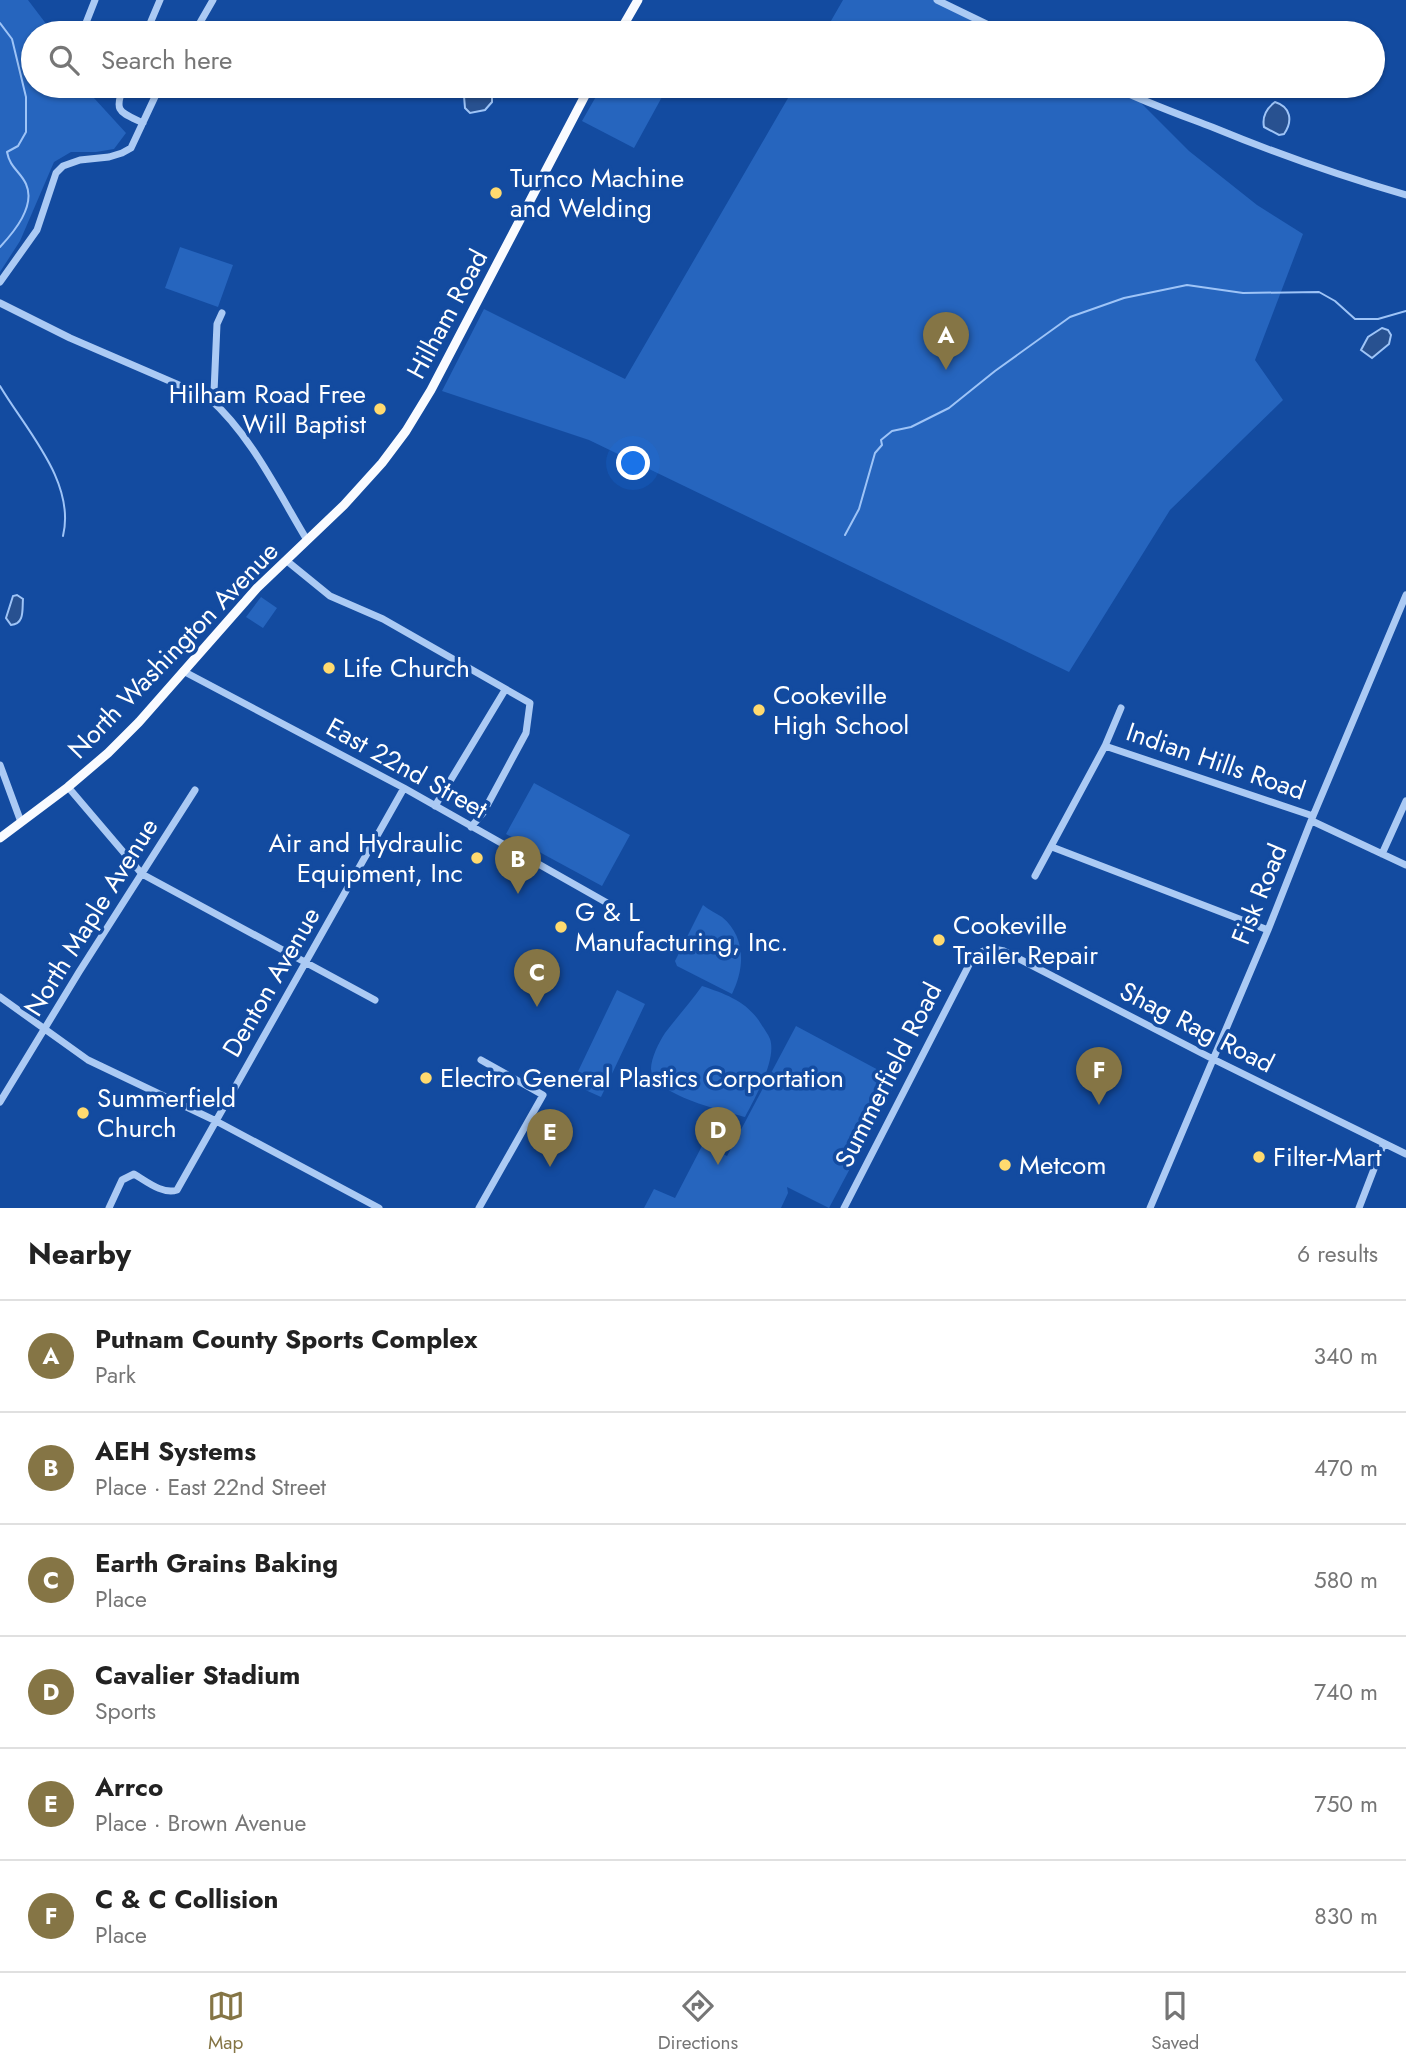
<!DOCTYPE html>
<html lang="en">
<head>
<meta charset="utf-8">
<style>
  :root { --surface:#fff; --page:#f2f2f2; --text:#222; --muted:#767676; --line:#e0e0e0; --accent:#857545 }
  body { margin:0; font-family:Jost,sans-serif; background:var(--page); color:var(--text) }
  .you { position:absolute; left:634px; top:464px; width:24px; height:24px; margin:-18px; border:5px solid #fff; border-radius:50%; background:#1a73e8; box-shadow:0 0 0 10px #1a73e833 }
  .badge { display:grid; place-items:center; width:46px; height:46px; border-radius:50%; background:var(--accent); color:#fff; font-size:23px; font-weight:700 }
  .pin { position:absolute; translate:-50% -58px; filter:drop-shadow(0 2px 4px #0008) }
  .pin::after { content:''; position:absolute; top:37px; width:24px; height:21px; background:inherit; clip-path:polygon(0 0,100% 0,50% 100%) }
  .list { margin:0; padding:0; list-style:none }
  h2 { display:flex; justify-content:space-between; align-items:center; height:91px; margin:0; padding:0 28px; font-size:30px }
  h2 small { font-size:23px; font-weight:400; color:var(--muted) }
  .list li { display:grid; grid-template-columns:46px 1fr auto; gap:21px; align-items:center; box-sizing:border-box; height:112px; padding:0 28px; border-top:2px solid var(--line) }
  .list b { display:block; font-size:26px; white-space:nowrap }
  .list p { margin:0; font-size:23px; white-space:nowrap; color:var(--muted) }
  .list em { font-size:23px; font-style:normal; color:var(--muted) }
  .icon { flex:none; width:38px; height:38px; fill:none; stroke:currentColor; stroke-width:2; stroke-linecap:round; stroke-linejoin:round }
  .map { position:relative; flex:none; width:1406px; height:1208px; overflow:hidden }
  .search { position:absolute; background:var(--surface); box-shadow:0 2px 5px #0004; left:21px; right:21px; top:21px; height:77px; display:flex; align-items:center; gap:18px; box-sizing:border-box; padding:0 24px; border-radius:38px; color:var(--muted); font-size:26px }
  .sheet { height:763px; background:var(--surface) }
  nav { display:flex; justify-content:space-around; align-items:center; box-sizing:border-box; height:98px; border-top:2px solid var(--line); background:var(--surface); font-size:19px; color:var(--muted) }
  nav a { display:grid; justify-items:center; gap:4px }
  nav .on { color:var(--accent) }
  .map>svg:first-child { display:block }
</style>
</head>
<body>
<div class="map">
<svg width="1406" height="1208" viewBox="0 0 1406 1208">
  <rect width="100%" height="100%" fill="#134ba0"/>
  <path fill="#2665be" d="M0,0h28l22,29 1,4h-18v53h50l43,47 -12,16 -18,3h-25l-17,10 -34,79 -20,31z
    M843,0h94l68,33h-181z
    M602,86h66l-34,62 -52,-27z
    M795,86h317l23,11 54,54 68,54 46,29 -48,126 28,40 -113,110 -101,162 -480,-232 -147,-49 42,-82 141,70z
    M180,247l53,18 -15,42 -53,-19z
    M261,597l16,11 -14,20 -17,-11z
    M534,783l96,52 -28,51 -96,-52z
    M703,905c6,5 13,8 19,12 24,20 23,51 10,77l-55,-28 -2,-5z
    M702,986c24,8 46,16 59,38 3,5 7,10 9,15 7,20 -15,59 -25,78 -21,-6 -92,-22 -94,-48 0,-11 8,-27 14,-36 12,-16 26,-31 37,-47z
    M617,990l28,14 -44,93 -29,-13z
    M796,1026l101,54 -68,128 -42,-21 1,6 -7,15h-137l10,-19 21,9 28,-54 24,12z"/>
  <path fill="#285190" stroke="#9ec4f7" stroke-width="2" d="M484,89l8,5v8l-7,8 -15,3 -5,-5 -1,-12 7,-5z
    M1275,102c16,5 18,19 9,32l-5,1 -15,-8c-2,-10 3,-19 11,-25z
    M1382,328l6,2 3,5 -2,9 -17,14 -11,-8 7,-13z
    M17,595l6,4c-1,10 2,25 -12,26l-5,-7 7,-22z"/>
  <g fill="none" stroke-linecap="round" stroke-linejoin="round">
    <path stroke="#9ec4f7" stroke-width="2" d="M0,23l12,16 14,58v35l-8,14 -11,6c3,16 13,19 19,32 10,22 -12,48 -26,63
      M0,386c26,44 76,96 63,150
      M845,535l14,-26 16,-56 7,-8 -1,-5 11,-9 19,-4 38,-19 46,-37 75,-54 54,-19 63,-13 56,8 76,-1 16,9 20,18h23l28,-8"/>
    <path stroke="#abcaf4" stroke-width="7" d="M937,0l68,33
      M82,33l13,-33
      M146,33l14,-33
      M194,33l19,-33
      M124,86c-11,26 -4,26 19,37
      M1112,86c32,16 66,28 100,41 63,26 128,49 194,68
      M0,282l37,-52 19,-57 7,-7 17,-6 29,-3 13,-4 9,-5 29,-62
      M0,303l70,35 139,60c42,37 69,94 98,142
      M210,398l4,-6 3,-68 5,-11
      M287,561l43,35 53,23 147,84 -4,30 -43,80 -12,14
      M183,671l221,117 205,116
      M1105,746l208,70
      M0,765l21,57
      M68,787l74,87 233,126
      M435,806l70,-116
      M1312,821l94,44
      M1052,847l216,83
      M1382,854l24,-53
      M1035,876l70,-130 16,-38
      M0,997l88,63 128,61 163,87
      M0,1102l79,-130 116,-182
      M109,1208l13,-28 12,-6c12,7 29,21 43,16l227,-402
      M479,1208l64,-113 -62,-35
      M844,1208l127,-247c10,-12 18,-14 33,-10l209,108 193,95
      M1150,1208l118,-278 45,-114 93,-221
      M1359,1208l25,-65"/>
    <path stroke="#f9fbff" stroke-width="9" d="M619,33l19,-33
      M0,838l68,-51 40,-34 31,-31 118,-134 87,-83 38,-42 24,-32 25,-41 159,-304"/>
  </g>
  <g fill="#ffda6f" stroke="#134ba0" stroke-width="2.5">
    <circle cx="496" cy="193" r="7"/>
    <circle cx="380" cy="409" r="7"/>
    <circle cx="329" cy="668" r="7"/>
    <circle cx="759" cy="710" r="7"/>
    <circle cx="477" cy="858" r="7"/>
    <circle cx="561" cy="927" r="7"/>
    <circle cx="939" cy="940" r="7"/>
    <circle cx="426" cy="1078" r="7"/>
    <circle cx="83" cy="1113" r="7"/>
    <circle cx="1259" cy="1157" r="7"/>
    <circle cx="1005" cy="1165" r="7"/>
  </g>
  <g text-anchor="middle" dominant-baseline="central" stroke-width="7" stroke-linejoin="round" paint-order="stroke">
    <g font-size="26" fill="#fff" stroke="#134ba0" text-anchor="start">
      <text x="510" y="178">Turnco Machine<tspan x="510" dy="30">and Welding</tspan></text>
      <text x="366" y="394" text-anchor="end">Hilham Road Free<tspan x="366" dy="30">Will Baptist</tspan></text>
      <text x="343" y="668">Life Church</text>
      <text x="773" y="695">Cookeville<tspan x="773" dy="30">High School</tspan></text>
      <text x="463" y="843" text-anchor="end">Air and Hydraulic<tspan x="463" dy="30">Equipment, Inc</tspan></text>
      <text x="575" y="912">G &amp; L<tspan x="575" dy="30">Manufacturing, Inc.</tspan></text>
      <text x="953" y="925">Cookeville<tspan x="953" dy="30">Trailer Repair</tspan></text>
      <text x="440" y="1078">Electro General Plastics Corportation</text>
      <text x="97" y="1098">Summerfield<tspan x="97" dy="30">Church</tspan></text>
      <text x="1273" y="1157">Filter-Mart</text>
      <text x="1019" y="1165">Metcom</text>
    </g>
    <g font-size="26" fill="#fff" stroke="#134ba0">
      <text transform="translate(447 314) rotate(-62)">Hilham Road</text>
      <text transform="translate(173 650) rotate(-46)">North Washington Avenue</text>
      <text transform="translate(1216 761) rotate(19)">Indian Hills Road</text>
      <text transform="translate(407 768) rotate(29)">East 22nd Street</text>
      <text transform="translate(1259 894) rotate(-68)">Fisk Road</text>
      <text transform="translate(91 917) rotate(-58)">North Maple Avenue</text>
      <text transform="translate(271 982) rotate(-60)">Denton Avenue</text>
      <text transform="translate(1197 1027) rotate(27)">Shag Rag Road</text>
      <text transform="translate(888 1075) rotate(-63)">Summerfield Road</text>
    </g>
  </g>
</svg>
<div class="you"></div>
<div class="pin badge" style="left:946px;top:370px">A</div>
<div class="pin badge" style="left:518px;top:894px">B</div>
<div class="pin badge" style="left:537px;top:1007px">C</div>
<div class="pin badge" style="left:718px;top:1165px">D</div>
<div class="pin badge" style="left:550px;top:1167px">E</div>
<div class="pin badge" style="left:1099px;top:1105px">F</div>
<div class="search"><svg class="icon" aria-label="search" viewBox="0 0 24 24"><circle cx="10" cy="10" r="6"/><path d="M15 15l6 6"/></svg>Search here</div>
</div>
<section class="sheet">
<h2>Nearby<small>6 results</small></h2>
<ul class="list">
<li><span class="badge">A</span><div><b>Putnam County Sports Complex</b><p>Park</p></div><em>340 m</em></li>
<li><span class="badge">B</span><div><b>AEH Systems</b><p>Place · East 22nd Street</p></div><em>470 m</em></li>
<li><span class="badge">C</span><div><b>Earth Grains Baking</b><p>Place</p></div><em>580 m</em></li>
<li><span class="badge">D</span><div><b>Cavalier Stadium</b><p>Sports</p></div><em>740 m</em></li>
<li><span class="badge">E</span><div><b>Arrco</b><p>Place · Brown Avenue</p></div><em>750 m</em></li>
<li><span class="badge">F</span><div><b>C &amp; C Collision</b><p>Place</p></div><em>830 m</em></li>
</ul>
</section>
<nav>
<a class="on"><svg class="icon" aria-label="map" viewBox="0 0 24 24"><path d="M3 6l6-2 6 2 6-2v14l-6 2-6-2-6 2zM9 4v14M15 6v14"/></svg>Map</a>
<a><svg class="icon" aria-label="directions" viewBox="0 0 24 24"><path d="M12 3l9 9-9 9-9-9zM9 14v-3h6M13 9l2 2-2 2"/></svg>Directions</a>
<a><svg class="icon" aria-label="saved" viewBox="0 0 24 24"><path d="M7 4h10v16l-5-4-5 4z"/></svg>Saved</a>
</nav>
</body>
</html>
